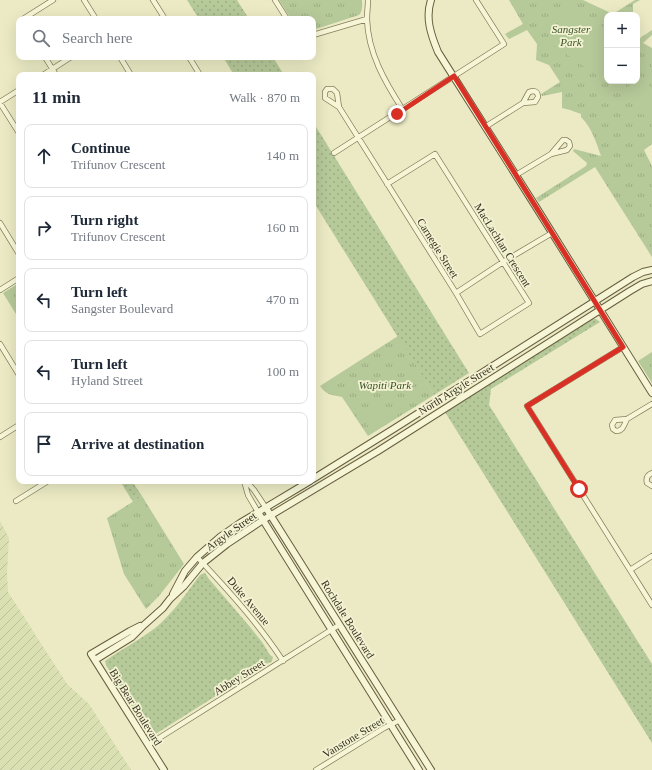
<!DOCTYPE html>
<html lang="en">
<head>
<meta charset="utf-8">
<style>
  :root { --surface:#fff; --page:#f6f6f7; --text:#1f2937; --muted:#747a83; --line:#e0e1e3 }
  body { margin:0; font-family:"Times New Roman",serif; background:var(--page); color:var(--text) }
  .controls { position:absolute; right:12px; top:12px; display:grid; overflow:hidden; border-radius:8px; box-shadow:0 4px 16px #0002 }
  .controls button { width:36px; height:36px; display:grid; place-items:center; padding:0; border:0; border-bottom:1px solid var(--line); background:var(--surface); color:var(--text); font:20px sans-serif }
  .stop { position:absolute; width:12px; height:12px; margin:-9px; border:3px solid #d93025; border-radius:50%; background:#fff }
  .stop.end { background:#d93025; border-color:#fff; box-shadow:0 1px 4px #0008 }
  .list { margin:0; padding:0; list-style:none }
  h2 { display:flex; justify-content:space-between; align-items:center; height:52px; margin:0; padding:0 16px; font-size:17px }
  h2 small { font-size:13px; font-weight:400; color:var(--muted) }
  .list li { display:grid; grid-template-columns:26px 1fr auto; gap:12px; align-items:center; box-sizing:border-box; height:64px; margin:0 8px 8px; padding:0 8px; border:1px solid var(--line); border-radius:8px }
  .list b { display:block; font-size:15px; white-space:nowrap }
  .list p { margin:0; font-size:13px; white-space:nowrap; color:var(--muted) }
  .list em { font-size:13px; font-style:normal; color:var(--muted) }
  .icon { flex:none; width:22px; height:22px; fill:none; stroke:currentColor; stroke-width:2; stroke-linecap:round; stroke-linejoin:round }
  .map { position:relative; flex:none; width:652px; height:770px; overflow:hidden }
  .search { position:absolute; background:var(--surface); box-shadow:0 4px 16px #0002; left:16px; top:16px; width:300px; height:44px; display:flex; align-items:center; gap:10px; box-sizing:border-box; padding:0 14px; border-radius:8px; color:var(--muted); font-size:15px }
  .panel { position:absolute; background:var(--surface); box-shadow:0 4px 16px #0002; left:16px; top:72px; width:300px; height:412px; border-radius:8px }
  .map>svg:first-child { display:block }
</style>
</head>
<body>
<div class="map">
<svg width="652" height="770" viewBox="0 0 652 770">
  <defs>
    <pattern id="farmland-furrows" width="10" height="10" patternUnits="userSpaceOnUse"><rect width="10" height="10" fill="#dbe0b2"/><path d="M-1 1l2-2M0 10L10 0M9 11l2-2" fill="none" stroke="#bdc099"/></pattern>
    <pattern id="grass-dots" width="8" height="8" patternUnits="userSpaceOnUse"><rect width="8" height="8" fill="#b6c999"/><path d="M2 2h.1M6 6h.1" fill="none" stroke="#9dad83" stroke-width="1.8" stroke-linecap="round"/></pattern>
    <pattern id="park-tufts" width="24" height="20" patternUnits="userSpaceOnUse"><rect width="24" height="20" fill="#b6c999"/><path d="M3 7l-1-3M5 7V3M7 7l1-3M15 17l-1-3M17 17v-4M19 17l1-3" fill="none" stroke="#9dad83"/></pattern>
  </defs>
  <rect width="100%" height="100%" fill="#ebeac4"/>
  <path fill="url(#farmland-furrows)" d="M0,521l9,17 -2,35 1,19 59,92 22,20 42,66h-131z"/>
  <path fill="url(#grass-dots)" d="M187,0h50l12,19h-50z
    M223,57h50l11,18h-50z
    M313,122l156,251 -35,22 -121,-194z
    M592,319h4l4,3 -109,67 -2,16 163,259v79l-207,-331z
    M120,481h12l10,15 -9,6z
    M204,573h1l4,6 41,48 12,15 8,13 3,2 -1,4 -1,1 -3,1 -114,72h-3l-3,-2 -42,-68 -1,-4c18,-13 39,-23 56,-38 15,-14 27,-32 39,-48z"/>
  <path fill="url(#park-tufts)" d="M279,0h83c0,5 1,11 -3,15l-46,15v-11h-22z
    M509,0h74l30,14 22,-14h5l-7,4v11h-26v66h30v-48l3,5 12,-8v5l-9,8 9,5v96l-8,6 8,16v91l-57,-90 -56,35 -3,-4 50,-32 1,-3 -14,-12 1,-2 27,7c-5,-14 -9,-28 -20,-39v-3l-11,-4 -8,-2v-16l-20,4 -1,-2 19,-12 -11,-17 -13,-5 1,-16 -10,-14 -18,9 -4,-5 18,-10z
    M19,283v36l-16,-26z
    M398,336l36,59 -66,41 -26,-39c-10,-2 -16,-2 -22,-11z
    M652,352v31l-14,-22z
    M142,496l42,68 -25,32 -13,13 -22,-35 -17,-56z"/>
  <path fill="#b6c999" d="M568,10l39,27v25l-9,14 -51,-35z
    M634,81l18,6v22l-6,6 -7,-1 -10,-28z
    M378,406l6,10 -16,10 -7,-10z"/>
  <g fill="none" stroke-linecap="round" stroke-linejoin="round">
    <g stroke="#857d5c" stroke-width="6">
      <path id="street" d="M84,0l12,19
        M153,0l12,19
        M275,0l12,19
        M368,0c0,6 -1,12 -1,19 1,34 18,63 36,91
        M23,19l30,-19
        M313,35l54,-16
        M45,57l11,18
        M120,57l11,18
        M189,57l11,18
        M43,75l28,-18
        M0,102l19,-12
        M0,103l19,30
        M339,107l-14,-9v-6l2,-3h6l4,4 2,14 117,186 47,-31 49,-29
        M485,127l38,-24 6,-11 4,-1c3,0 5,2 5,6l-3,5 -12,1
        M334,153l170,-109 -28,-44
        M516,175l35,-21 12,-14h3l3,2 1,4 -3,4 -16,4
        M387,184l48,-30 94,149 -49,31 -24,-41
        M0,223l19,31
        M0,290l19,-12
        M0,344l19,31
        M623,347l-96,59 125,199
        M627,419c-3,6 -4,12 -11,12l-3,-2 -1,-4 3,-5 12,-1 25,-15
        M0,437l19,-12
        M652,473c-5,2 -6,6 -5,10l5,3
        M244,481l4,14 10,17
        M246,481l8,9 12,18
        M16,501l32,-20
        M197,557c31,33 61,66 86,104
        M630,570l22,-14
        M148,745l191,-120
        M316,770l68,-42 16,-8"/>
    </g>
    <g stroke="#675e3f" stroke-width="8">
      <path id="secondary" d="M431,0c-6,18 0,35 7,52l98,155 116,186
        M313,479l82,-51 238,-151 10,-5 9,-2
        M266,508l165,262
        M258,512l161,258
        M173,594l12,-23 12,-14 23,-20 20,-14 70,-42
        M140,626l-10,5 -39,23 73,116
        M95,660l37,-23 12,-12 19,-17 7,-9 14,-13 19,-23 24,-19 36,-24 115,-69 252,-160 12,-7 10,-3"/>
    </g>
    <use href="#street" stroke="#f6f6d7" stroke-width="4.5"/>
    <use href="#secondary" stroke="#f6f6d7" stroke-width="6"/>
  </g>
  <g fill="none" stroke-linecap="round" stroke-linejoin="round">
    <path stroke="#d93025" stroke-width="5" d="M397,114l57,-38 82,131 87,140 -96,59 52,83"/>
  </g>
  <g text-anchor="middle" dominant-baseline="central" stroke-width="3.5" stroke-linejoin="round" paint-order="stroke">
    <g font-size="11" font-style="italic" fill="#3a5127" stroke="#f3f3d3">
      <text x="571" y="29">Sangster<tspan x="571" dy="13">Park</tspan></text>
      <text x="385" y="385">Wapiti Park</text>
    </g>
    <g font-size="11" fill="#36301f" stroke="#f3f3d3">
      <text transform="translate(503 245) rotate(58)">MacLachlan Crescent</text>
      <text transform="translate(438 248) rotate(58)">Carnegie Street</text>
      <text transform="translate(456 389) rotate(-32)">North Argyle Street</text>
      <text transform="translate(231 531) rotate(-35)">Argyle Street</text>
      <text transform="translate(249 601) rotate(50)">Duke Avenue</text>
      <text transform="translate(348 619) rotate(58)">Rochdale Boulevard</text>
      <text transform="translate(239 677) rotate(-32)">Abbey Street</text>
      <text transform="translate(136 707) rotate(58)">Big Bear Boulevard</text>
      <text transform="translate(353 737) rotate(-31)">Vanstone Street</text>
    </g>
  </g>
</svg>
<div class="controls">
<button>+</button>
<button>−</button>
</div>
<div class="stop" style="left:579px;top:489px"></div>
<div class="stop end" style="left:397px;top:114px"></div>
<div class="search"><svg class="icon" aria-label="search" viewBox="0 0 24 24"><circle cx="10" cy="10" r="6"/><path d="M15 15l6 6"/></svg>Search here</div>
<section class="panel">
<h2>11 min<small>Walk · 870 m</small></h2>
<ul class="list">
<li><svg class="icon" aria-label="ahead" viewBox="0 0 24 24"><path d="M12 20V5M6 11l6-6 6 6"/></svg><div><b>Continue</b><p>Trifunov Crescent</p></div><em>140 m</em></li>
<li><svg class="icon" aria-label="right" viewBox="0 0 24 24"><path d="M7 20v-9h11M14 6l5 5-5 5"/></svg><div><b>Turn right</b><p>Trifunov Crescent</p></div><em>160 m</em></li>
<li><svg class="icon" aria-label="left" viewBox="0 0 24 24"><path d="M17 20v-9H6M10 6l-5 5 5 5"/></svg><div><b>Turn left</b><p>Sangster Boulevard</p></div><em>470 m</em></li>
<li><svg class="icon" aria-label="left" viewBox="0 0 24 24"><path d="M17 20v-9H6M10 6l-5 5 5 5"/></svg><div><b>Turn left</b><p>Hyland Street</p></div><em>100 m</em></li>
<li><svg class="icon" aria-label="arrive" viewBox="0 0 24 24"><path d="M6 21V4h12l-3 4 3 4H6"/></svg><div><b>Arrive at destination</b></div></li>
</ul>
</section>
</div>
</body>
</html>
